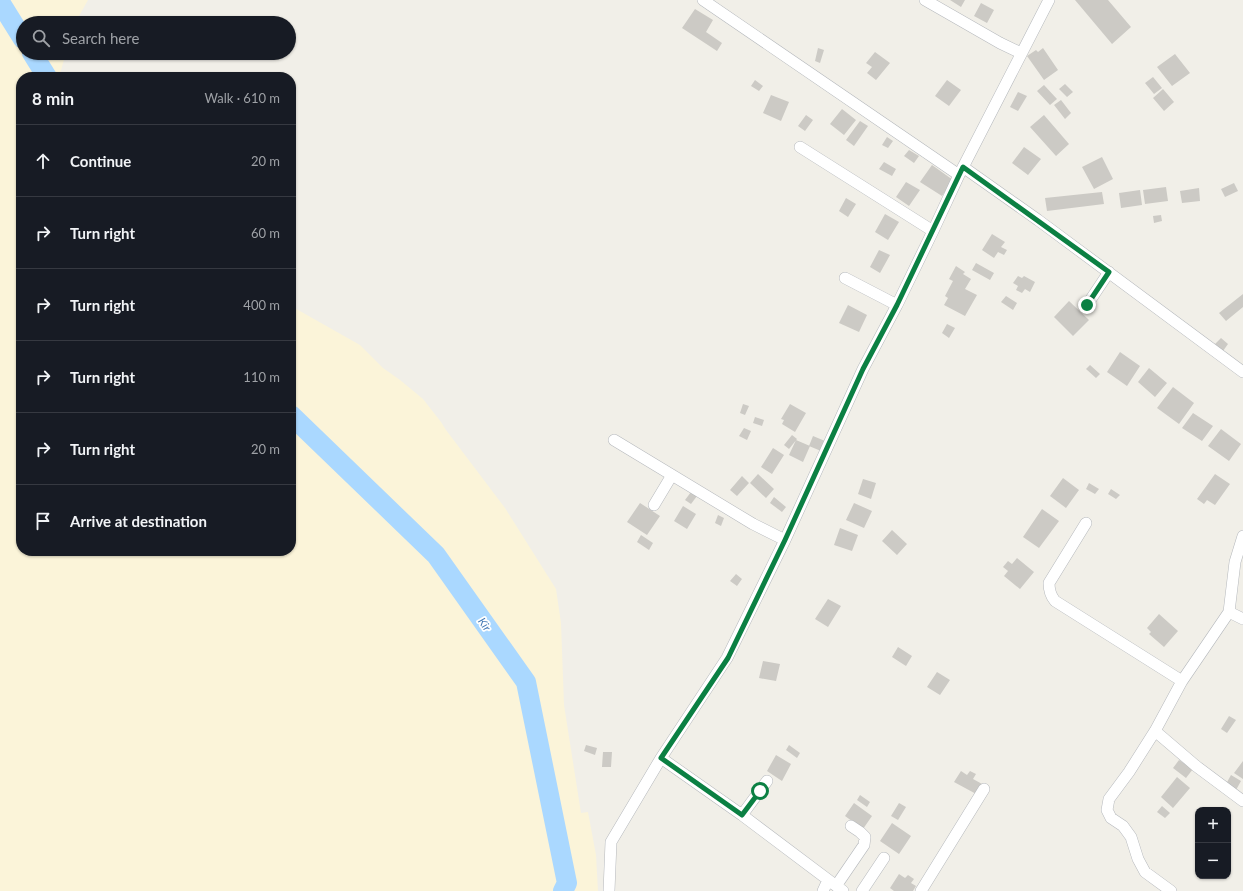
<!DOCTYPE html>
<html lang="en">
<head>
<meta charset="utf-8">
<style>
  :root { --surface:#171b24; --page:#20242c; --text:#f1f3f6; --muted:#9ea1a6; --line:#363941 }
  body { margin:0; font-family:Lato,sans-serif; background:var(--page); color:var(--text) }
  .controls { position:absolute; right:12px; bottom:12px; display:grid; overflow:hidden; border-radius:8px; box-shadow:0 1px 3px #0004 }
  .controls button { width:36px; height:36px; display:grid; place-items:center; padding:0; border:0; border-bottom:1px solid var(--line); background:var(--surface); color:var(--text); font:20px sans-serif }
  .stop { position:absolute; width:12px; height:12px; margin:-9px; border:3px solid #0b8043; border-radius:50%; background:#fff }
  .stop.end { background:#0b8043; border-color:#fff; box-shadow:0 1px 4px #0008 }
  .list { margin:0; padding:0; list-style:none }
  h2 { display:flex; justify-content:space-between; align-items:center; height:52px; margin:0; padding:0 16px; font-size:17px }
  h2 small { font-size:13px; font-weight:400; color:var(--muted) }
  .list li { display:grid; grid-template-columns:26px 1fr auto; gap:12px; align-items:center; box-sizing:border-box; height:72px; padding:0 16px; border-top:1px solid var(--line) }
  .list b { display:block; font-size:15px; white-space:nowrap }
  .list em { font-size:13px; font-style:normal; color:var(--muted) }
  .icon { flex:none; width:22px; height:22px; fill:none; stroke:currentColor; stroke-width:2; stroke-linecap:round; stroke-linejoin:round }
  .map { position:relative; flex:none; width:1243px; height:891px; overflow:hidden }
  .search { position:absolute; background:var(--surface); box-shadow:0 1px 3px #0004; left:16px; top:16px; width:280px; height:44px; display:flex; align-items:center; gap:10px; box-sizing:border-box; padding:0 14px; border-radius:22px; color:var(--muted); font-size:15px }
  .panel { position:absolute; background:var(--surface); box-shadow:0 1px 3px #0004; left:16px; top:72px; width:280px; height:484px; border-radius:16px }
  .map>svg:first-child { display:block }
</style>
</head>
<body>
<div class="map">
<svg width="1243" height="891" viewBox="0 0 1243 891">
  <rect width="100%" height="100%" fill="#f1efe8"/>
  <path fill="#fbf4d9" d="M0,0h88l-13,23h-52v30h43l-7,24h-38v474h270v-245l69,39 23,23 17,12 23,19 18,23 5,8 59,78 51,81 5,34 3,82 17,108 7,-1 8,43 2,36h-598z"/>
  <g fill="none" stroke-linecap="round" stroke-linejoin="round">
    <path stroke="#aad8ff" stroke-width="20" d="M0,2l23,37
      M32,53l15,24
      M291,415l145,140 90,127 41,201 -4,8"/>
  </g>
  <path fill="#cccac5" d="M950,0h15l-4,7z
    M1075,0h33l23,27 -19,17z
    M981,3l13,7 -7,13 -13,-7z
    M695,9l18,11 -7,12 16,11 -5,8 -35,-23z
    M818,48l6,2 -4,13 -5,-2z
    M1043,48l15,22 -14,10 -17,-24 9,-6 2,2z
    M875,52l15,11 -14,17 -9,-7 5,-6 -6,-4z
    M1175,54l15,19 -18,13 -15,-19z
    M1153,77l9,11 -8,6 -9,-11z
    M755,80l8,6 -4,5 -8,-5z
    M947,80l14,10 -12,16 -14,-10z
    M1065,84l8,8 -6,5 -8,-8z
    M1044,85l13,14 -7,6 -13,-14z
    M1163,89l11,13 -10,9 -11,-13z
    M1018,92l9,4 -9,15 -8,-4z
    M771,95l18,7 -8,19 -18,-8z
    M1061,100l10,13 -6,6 -11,-14z
    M842,109l14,11 -12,15 -14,-11z
    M806,115l7,5 -8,11 -7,-5z
    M1044,115l25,29 -13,12 -26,-29z
    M860,121l8,5 -14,20 -8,-6z
    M887,137l6,4 -5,7 -6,-3z
    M1024,147l17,12 -13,16 -16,-12z
    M909,150l10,6 -5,7 -10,-7z
    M1102,157l11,22 -19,10 -12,-22z
    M884,162l12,7 -4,7 -13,-7z
    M932,165l21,15 -11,16 -22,-14z
    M906,182l14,8 -11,16 -13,-9z
    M1234,183l4,8 -13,6 -4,-8z
    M1166,187l2,14 -23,3 -2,-14z
    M1199,188l1,13 -18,2 -2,-12z
    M1140,190l2,15 -21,3 -2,-15z
    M1102,192l2,12 -57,7 -2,-13z
    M846,198l10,6 -8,13 -9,-6z
    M885,214l14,8 -11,18 -13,-8z
    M1161,215l1,6 -8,2 -1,-7z
    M992,234l13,8 -4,5 6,3 -3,5 -6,-3 -4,6 -12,-8z
    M879,250l11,5 -10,18 -10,-6z
    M976,263l18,10 -4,7 -18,-10z
    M956,266l9,6 -2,2 8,5 -6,10 12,6 -12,21 -21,-11 4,-7 -3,-2 8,-15 -4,-2z
    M1018,276l4,2 2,-2 11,6 -5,10 -5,-3 -3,4 -6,-3 2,-4 -5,-3z
    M1243,294v13l-17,14 -7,-8z
    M1006,296l11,7 -4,7 -12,-8z
    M1069,301l20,19 -16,16 -19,-19z
    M848,305l19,10 -8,17 -20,-9z
    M947,324l8,4 -6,10 -7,-5z
    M1221,338l7,6 -5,7 -8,-7z
    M1120,352l20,14 -13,20 -20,-14z
    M1090,365l10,9 -4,4 -10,-9z
    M1149,368l18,15 -12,14 -17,-15z
    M1173,387l21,16 -15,21 -22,-16z
    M743,404l6,2 -4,9 -5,-2z
    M790,404l16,9 -11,19 -13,-8 2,-4 -3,-1z
    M1193,413l20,13 -11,15 -20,-13z
    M755,417l9,3 -2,6 -9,-3z
    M744,428l7,3 -4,9 -8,-4z
    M1221,429l20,15 -12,17 -21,-15z
    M792,435l5,4 -8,10 -5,-4z
    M813,436l12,5 -4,10 -12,-5z
    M796,440l14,6 -7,16 -14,-7z
    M773,448l11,7 -12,19 -11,-7z
    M758,474l16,15 -8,9 -16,-15z
    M1215,474l15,10 -15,21 -8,-5 -3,4 -7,-5z
    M742,476l7,7 -12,13 -7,-6z
    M1063,478l16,12 -13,18 -16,-12z
    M863,479l13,4 -5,16 -13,-5z
    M1089,483l10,6 -4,5 -9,-5z
    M1111,489l9,6 -4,4 -8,-5z
    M691,492l6,4 -6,8 -6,-4z
    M774,497l12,10 -4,5 -12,-9z
    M640,503l20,13 -13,19 -20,-13z
    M854,503l18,8 -8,17 -18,-8z
    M683,506l13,8 -9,15 -13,-8z
    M1042,509l17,12 -20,27 -16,-11z
    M718,515l6,3 -3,8 -6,-3z
    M840,528l18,7 -6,16 -18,-6z
    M892,530l15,14 -10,11 -15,-14z
    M641,535l12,8 -4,7 -12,-8z
    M1017,558l17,14 -14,17 -16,-13 4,-5 -5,-4 5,-6 4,3z
    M736,574l6,5 -5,7 -7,-5z
    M828,599l13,7 -13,21 -13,-8z
    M1159,614l19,17 -14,16 -15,-13 2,-2 -4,-4z
    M898,647l14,9 -6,10 -14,-9z
    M763,661l17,3 -4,17 -17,-3z
    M937,672l13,8 -10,15 -13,-8z
    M1229,716l7,4 -9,13 -6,-4z
    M586,745l11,3 -2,7 -11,-4z
    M789,745l11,8 -3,5 -11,-8z
    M603,752h9l-1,15h-9z
    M776,755l15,9 -9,17 -15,-10z
    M1179,760l14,9 -7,9 -13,-10z
    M1243,761v18l-9,-6z
    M961,771l6,4 3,-4 6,3 -3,5 11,6 -6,10 -24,-13z
    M1231,775l10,6 -5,9 -10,-6z
    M1177,777l13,11 -17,20 -12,-11z
    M860,795l10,7 -3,5 -10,-7z
    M854,803l18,13 -9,13 -18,-13z
    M899,803l7,4 -8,13 -7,-4z
    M1162,806l8,7 -5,5 -8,-6z
    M892,823l19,13 -12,18 -19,-13z
    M899,874l6,4 3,-3 6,4 -3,4 5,3 -3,5h-19l-4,-3z"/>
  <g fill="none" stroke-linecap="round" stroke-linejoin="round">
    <g stroke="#b5b8bc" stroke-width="12">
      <path id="minor" d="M703,0l256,175
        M925,0l75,43 21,10
        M800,147l133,84
        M963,167l75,53 205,152
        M845,278l52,27
        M1087,305l22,-33
        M614,440l139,84 32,16
        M654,505l18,-30
        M1086,523l-37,60c0,7 1,12 6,18l127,80
        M1243,536l-8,26 -6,50 14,7
        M1155,731l41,35 47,35
        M661,758l81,57 101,76
        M742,815l25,-34
        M836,886l28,-41 1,-8 -5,-5 -9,-6
        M609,891l2,-49 50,-84 66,-100 58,-118 78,-171 34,-64 36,-74 26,-56 90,-175
        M823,891l5,-11
        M862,891l22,-33
        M921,891l63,-102
        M1171,891l-26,-19 -7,-13 -7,-22 -8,-11 -12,-8 -4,-8 2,-11 20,-27 26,-41 27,-50 47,-69"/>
    </g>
    <use href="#minor" stroke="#fff" stroke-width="11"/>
  </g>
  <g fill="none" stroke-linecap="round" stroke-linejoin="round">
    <path stroke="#0b8043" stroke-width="5" d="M760,791l-18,24 -81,-57 67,-100 57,-118 78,-171 34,-64 66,-138 146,105 -22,33"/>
  </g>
  <g text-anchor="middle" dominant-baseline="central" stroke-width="3.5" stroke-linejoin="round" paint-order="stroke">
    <g font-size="11" font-style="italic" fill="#4378b4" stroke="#fff">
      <text transform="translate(485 624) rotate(54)">Kir</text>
    </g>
  </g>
</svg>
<div class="controls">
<button>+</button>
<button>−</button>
</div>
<div class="stop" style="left:760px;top:791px"></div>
<div class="stop end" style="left:1087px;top:305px"></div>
<div class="search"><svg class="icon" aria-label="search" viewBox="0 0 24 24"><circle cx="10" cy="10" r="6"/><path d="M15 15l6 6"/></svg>Search here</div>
<section class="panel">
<h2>8 min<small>Walk · 610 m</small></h2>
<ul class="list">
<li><svg class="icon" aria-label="ahead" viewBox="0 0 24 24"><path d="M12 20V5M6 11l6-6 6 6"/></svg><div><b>Continue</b></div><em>20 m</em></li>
<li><svg class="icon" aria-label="right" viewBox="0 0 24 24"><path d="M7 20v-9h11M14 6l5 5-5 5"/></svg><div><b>Turn right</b></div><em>60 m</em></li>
<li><svg class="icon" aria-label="right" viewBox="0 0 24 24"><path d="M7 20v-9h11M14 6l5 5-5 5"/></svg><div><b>Turn right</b></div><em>400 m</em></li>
<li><svg class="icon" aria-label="right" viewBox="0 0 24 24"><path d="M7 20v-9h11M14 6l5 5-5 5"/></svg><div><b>Turn right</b></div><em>110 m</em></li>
<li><svg class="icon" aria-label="right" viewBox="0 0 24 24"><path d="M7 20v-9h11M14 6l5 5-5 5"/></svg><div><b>Turn right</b></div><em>20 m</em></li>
<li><svg class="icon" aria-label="arrive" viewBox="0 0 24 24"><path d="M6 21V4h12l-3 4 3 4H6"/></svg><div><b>Arrive at destination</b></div></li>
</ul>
</section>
</div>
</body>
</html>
